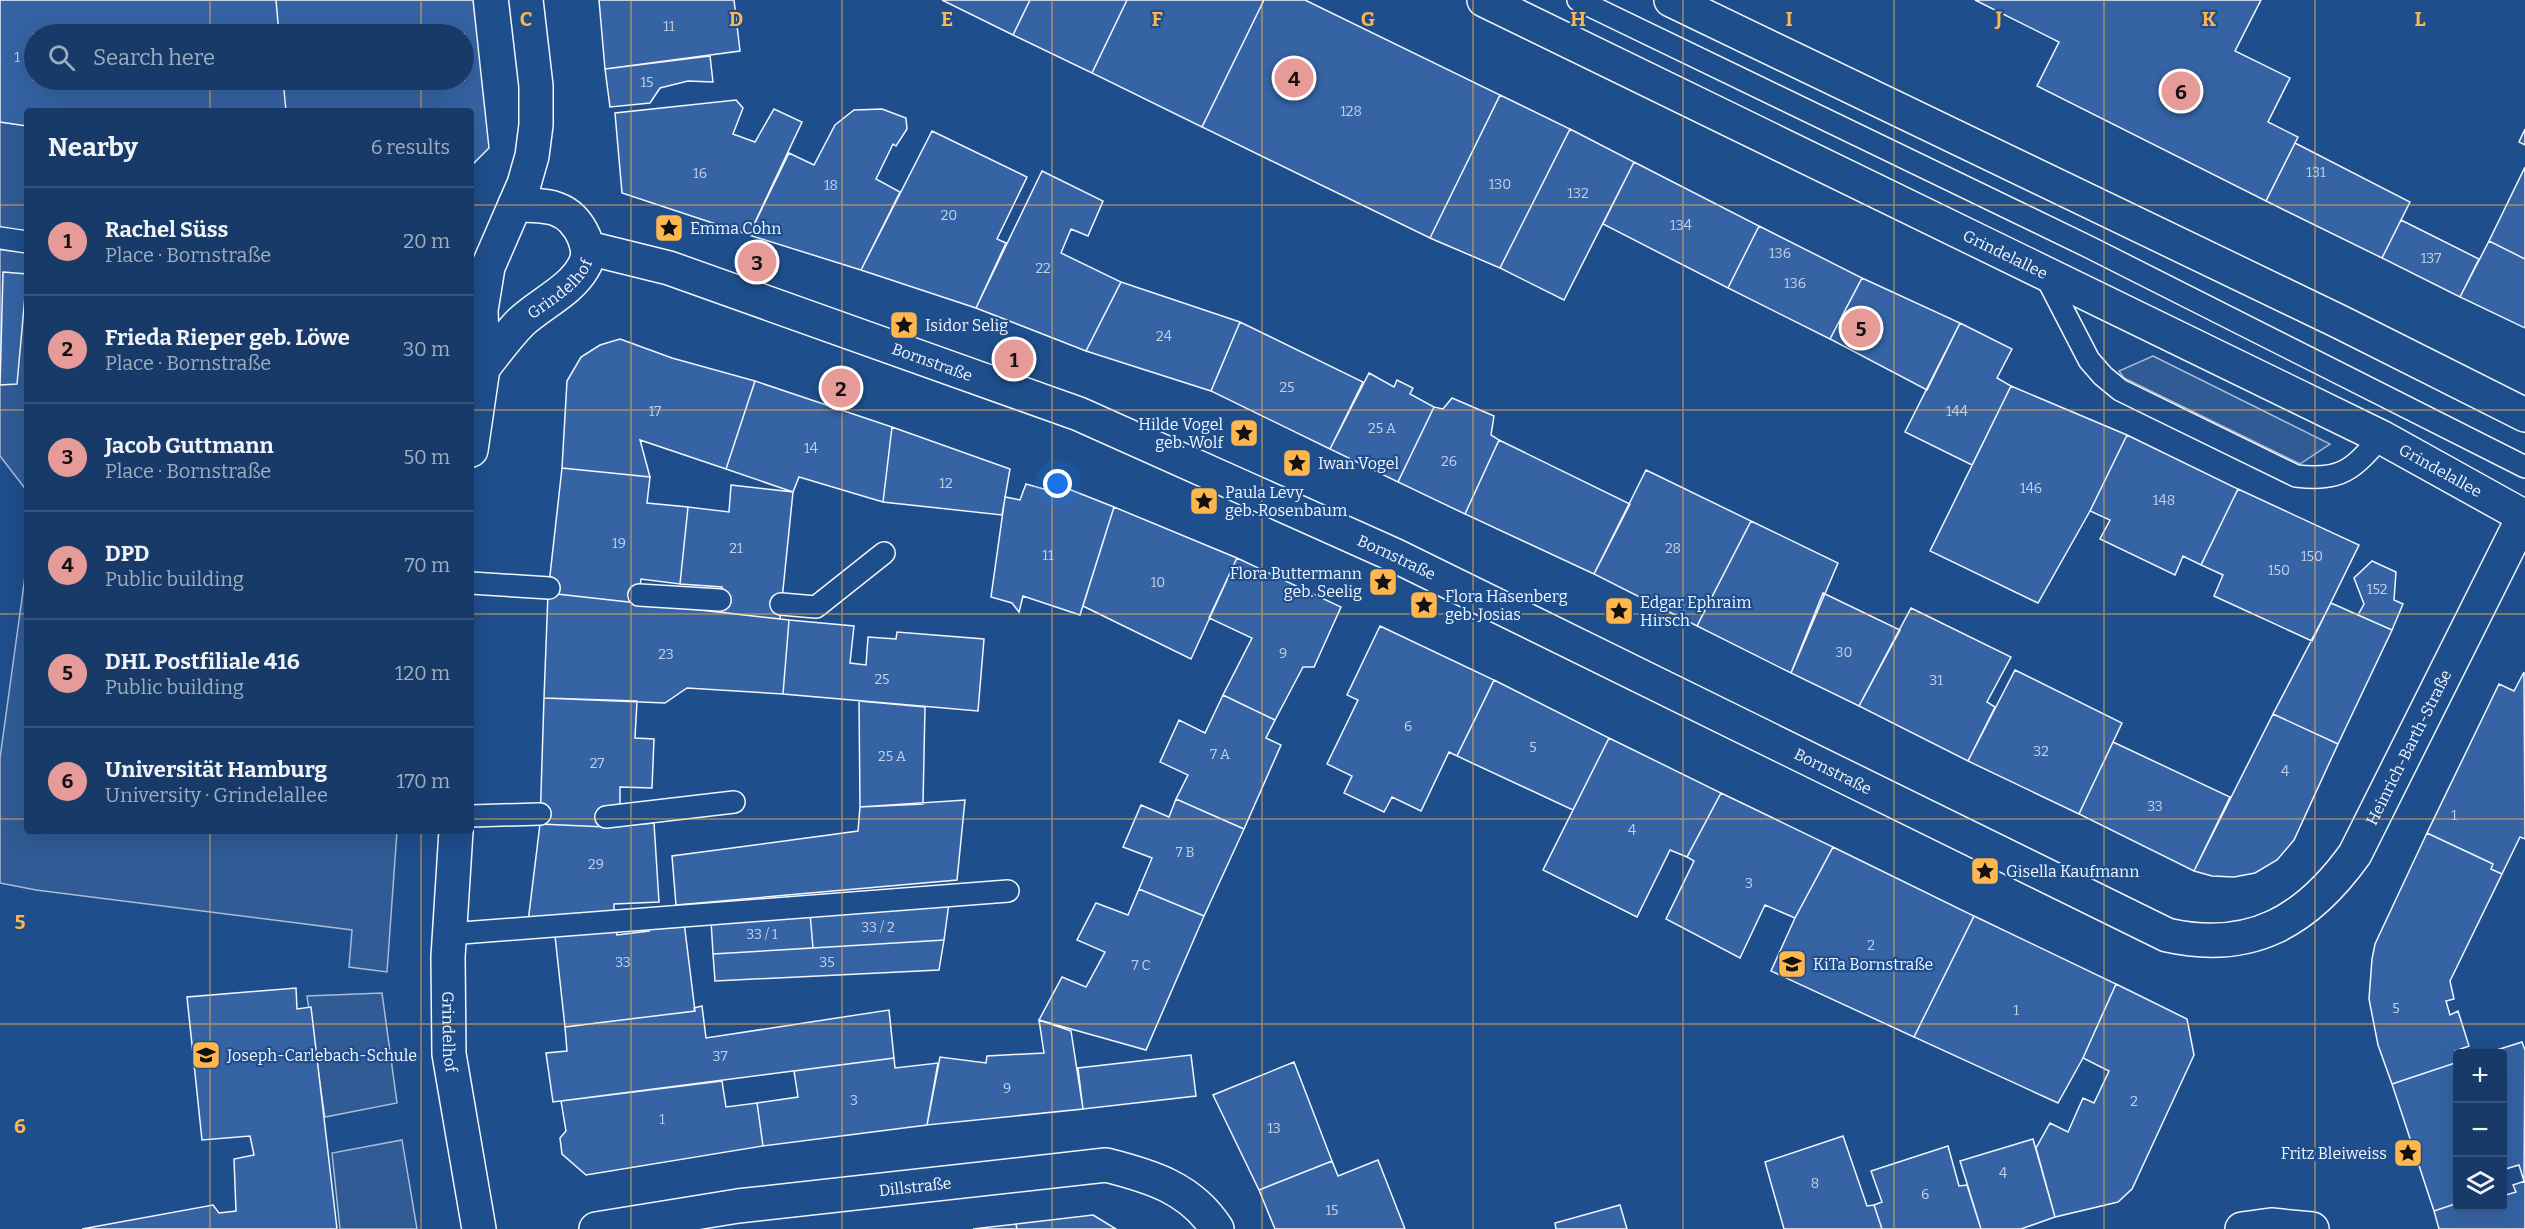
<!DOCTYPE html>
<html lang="en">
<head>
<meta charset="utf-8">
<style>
  :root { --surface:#173a69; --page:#20416f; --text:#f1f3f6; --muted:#9eadc0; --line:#36547d; --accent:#e69b98 }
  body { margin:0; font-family:Bitter,serif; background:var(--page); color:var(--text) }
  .controls { position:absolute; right:18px; bottom:18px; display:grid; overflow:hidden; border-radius:6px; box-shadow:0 6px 24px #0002 }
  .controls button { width:54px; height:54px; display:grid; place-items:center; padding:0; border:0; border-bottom:2px solid var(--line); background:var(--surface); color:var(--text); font:30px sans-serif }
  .you { position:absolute; left:1058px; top:484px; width:21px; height:21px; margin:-15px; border:4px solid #fff; border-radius:50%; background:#1a73e8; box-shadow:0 0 0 9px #1a73e833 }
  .badge { display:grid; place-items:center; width:39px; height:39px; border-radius:50%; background:var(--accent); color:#111; font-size:20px; font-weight:700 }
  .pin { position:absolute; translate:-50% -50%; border:3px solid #fff; box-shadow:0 2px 6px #0006 }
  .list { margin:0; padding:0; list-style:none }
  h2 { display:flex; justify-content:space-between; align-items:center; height:78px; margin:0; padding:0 24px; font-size:26px }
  h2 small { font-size:20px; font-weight:400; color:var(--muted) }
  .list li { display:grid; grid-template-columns:39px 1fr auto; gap:18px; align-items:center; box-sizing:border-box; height:108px; padding:0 24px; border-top:2px solid var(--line) }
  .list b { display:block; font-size:22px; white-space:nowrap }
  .list p { margin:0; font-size:20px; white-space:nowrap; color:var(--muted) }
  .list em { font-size:20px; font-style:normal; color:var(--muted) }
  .icon { flex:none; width:33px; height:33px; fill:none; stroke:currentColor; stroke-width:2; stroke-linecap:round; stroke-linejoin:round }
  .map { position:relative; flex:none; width:2525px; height:1229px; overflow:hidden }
  .search { position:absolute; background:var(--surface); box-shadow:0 6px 24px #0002; left:24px; top:24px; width:450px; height:66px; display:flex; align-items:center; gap:15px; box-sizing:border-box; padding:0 21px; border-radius:33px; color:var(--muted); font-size:22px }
  .panel { position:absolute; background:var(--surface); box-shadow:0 6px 24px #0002; left:24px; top:108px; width:450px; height:726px; border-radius:6px }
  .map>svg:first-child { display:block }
</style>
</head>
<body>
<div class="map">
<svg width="2525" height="1229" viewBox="0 0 2525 1229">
  <rect width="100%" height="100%" fill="#1f4e8c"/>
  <path fill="#305b95" stroke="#a8bbd7" stroke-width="1.5" d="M0,122l27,4v365l-27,-35z
    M2153,356l177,88 -30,20 -176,-86 -5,-7z
    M27,562v269h370l-10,141 -38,-5 3,-37 -316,-40 -36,-7v-125z
    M382,993l15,110 -72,14 -18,-121z
    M402,1140l15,89h-77l-8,-76z"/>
  <path fill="#3563a3" stroke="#f2f6ff" stroke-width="1.5" d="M0,0h276l3,34h-245v46h249l3,31h-259v15l-27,-4z
    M276,0h197l16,148 -18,18v-55h-185l-3,-31h181v-46h-185z
    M599,0h135l6,51 -135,18z
    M942,0h88l-17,35z
    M1030,0h97l-35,73 -79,-38z
    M1127,0h137l-62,127 -110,-54z
    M1264,0h41l195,95 -70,143 -228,-111z
    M1975,0h286l-26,51 55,27 -22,44 30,15 -32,64 -229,-115 22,-44z
    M710,56l3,26 -25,-1 -28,7 -10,15 -40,4 -5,-38z
    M1500,95l70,34 -70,139 -70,-30z
    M736,100l7,8 -10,26 22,8 19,-33 28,13 -53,113 -127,-42 -7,-80z
    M882,109l24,9 1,11 -11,17 -3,-2 -17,35 24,13 -39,78 -112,-35 40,-82 25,12 21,-40 19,-15z
    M1570,129l64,33 -70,138 -64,-32z
    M2525,129v16l-6,-3z
    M932,131l95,46 -30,62 9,4 -30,65 -115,-38z
    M2295,143l115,59 -28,56 -116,-57z
    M1634,162l125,64 -31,62 -125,-64z
    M2525,167v92l-36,-18z
    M1042,171l61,30 -15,35 -17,-7 -10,24 60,29 -35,69 -110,-43z
    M2401,220l78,39 -19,38 -78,-39z
    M1759,226l103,52 -32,61 -102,-51z
    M2489,241l36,18v69l-65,-31z
    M3,272l24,2 -10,110 -17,1z
    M1862,278l98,45 -33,67 -97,-51z
    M1121,282l119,40 -29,69 -125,-40z
    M1240,322l123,60 -33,67 -119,-58z
    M1960,323l52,26 -15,29 14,8 -39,79 -67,-33z
    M620,339l52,19 83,23 -29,88 -86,-29 10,37 -88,-9 5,-87 14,-24 19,-12z
    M1369,373l25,14 3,-7 16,8 -3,6 24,13 -36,75 -68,-33z
    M755,381l137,46 -9,75 -84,-25 -6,15 -67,-23z
    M2011,386l116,49 -37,76 -52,92 -108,-52z
    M1452,398l42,18 -3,19 8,5 -34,74 -67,-32 36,-75 9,2z
    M892,427l118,42 -8,46 -119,-13z
    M2127,435l111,54 -37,76 -18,-9 -8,19 -75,-36 10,-19 -20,-9z
    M1499,440l131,64 -36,70 -129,-60z
    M562,468l88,9 -3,26 41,4 -8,77 -39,-5 -3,24 -90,-10z
    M1646,470l105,51 -54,105 -103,-52z
    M1026,484l32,9 3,-7 53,21 -34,108 -57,-19 -4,16 -7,-9 -21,-6 14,-100 15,3z
    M731,485l62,7 -13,127 -61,-7 3,-25 -42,-3 8,-77 41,5z
    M2238,489l121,56 -47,96 -98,-45 9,-21 -22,-10z
    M1114,507l123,51 -46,101 -108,-53z
    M1751,521l87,42 -47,110 -94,-47z
    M1237,558l104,49 -27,60h-11l-28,53 -52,-25 29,-57 -43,-20z
    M2372,561l24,11 -2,28 9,4 -11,26 -34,-15 6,-11 -10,-26z
    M548,593l241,27 -6,74 -96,-6 -22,15 -121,-5z
    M1823,593l77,37 -41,76 -68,-33z
    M2331,603l61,27 -54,114 -65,-30z
    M1911,608l100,49 -24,45 8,5 -27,54 -109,-55z
    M789,620l65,6 -4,37 16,2 2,-28 28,2 1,-7 87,7 -6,72 -195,-17z
    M1380,626l114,54 -37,76 -8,-4 -28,59 -29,-14 -8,15 -40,-19 8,-17 -25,-12 31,-64 -11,-5z
    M2015,670l107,53 -43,91 -111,-53z
    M2524,672l1,167 -5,-2 -18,37 -11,-5 2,-5 -66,-31 72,-149 15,7z
    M1494,680l115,58 -36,72 -116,-54z
    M1223,695l52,25 -9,18 15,7 -37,84 -68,-30 12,-24 -28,-13 19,-42 26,13z
    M544,698l93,3 -2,37 19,1 -2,49 -32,-1v22l-14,18 -66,-3z
    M859,701l66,6 -2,97 -63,3z
    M2273,714l65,30 -44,96 -17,20 -22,13 -21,4 -22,-1 -18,-5z
    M1609,738l112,55 -34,64 -17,-7 -33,67 -94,-47z
    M2113,742l117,55 -36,74 -115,-57z
    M1721,793l112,54 -38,71 -30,-13 -25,53 -74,-39 28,-58 -7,-4z
    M1176,799l68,30 -40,87 -65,-27 13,-31 -29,-11 18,-42 28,12z
    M965,800l-8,80 -281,25 -4,-49 186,-25 2,-24z
    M654,823l5,79 -45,2v11l-86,7 12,-98 66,3z
    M2427,833l66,31 -2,5 11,5 -52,107 4,18 -8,2 4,14 8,-4 11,35 -14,5 3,11 -66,22 -14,-39 -9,-46 3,-40 3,-15z
    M1833,847l141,69 -60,121 -143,-66 24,-53z
    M1139,889l65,27 -58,134 -107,-30 23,-43 24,10 19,-35 -28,-12 19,-37 32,12z
    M949,903l-5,37 -131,8 -3,-35z
    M810,913l3,35 -100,6 -2,-34z
    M1974,916l142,68 -33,74 -25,45 -144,-66z
    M684,922l11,89 -130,16 -10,-91 61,-7 1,6 32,-4 -1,-5z
    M944,940l-5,30 -224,11 -2,-27z
    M2116,984l71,35 7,36 -62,134 -14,13 -63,15 -19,-69 14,-25 18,9 15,-34 11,5 15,-32 -26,-13z
    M296,988l1,21 14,-2 26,222h-255l131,-24 6,8 17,-2 -2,-52 20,-4 -4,-19 -48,4 -15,-143z
    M702,1006l4,32 183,-28 5,48 -341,44 -7,-49 21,-2 -2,-24 130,-16 -1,-3z
    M1039,1020l32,11 12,78 -156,16 13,-68 46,6 1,-7 57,-3z
    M2522,1042l3,8 -1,131 -5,-16 -17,5v-116h-18z
    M1191,1055l5,41 -113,13 -5,-41z
    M894,1058l1,10 43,-5 -11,62 -164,21 -6,-43 41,-6 -4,-26z
    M1294,1062l38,99 -73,29 -46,-95z
    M2458,1062v141l-24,8 -42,-127z
    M722,1081l4,26 31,-4 6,43 -177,29 -24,-21 -2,-16 6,-7 -5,-30z
    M1843,1136l24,70 7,-1 8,24h-98l-19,-67z
    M2033,1139l22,78 -34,12h-40l-21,-68z
    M1948,1146l11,40 8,-1 14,44h-99l-8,-24 8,-3 -11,-31z
    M1378,1160l27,69h-130l-16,-39 73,-29 6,15z
    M2525,1181v48h-86l-5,-18 24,-8v3h44v-10l14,-4 -3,-7z
    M1620,1205l7,24h-71l-1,-6z
    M1093,1215l23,14h-99l-1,-5z
    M1016,1224l1,5h-44z"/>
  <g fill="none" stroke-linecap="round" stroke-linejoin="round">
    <g stroke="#f2f6ff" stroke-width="24">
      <path id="lane" d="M1578,0l511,247 436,220
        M0,238l27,4
        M2043,271l46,89 14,16 17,14 176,86c46,5 56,-6 85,-39
        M471,583l78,5
        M639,595l81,5
        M781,604l35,3 68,-54
        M471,816l69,-2
        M606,817l128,-15
        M449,934l559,-43"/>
    </g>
    <g stroke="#f2f6ff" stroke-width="36">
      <g id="street">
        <path id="s1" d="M588,248l81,20 410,146 315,141 773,380c84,19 140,-14 188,-81l169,-338"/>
        <path id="s2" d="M596,1229l142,-23 368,-41c44,11 85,23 111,64"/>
        <path d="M2242,1229l29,-4 41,4"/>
      </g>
    </g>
    <g stroke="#f2f6ff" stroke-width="36">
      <g id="secondary">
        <path id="s3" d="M483,368c12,-15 24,-32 38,-46 19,-18 49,-31 62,-54 7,-11 5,-20 1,-31 -14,-32 -37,-32 -69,-32"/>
        <path d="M471,450l12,-82 -2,-58 7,-43 36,-83 8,-28 4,-31v-39l-10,-86"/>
        <path id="s4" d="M456,831l-8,126 1,97 30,175"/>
      </g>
    </g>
    <g stroke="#f2f6ff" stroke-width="36">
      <g id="primary">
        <path id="s5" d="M1484,0l897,437 144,80"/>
        <path d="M1671,0l669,322 185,93"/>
      </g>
    </g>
    <use href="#lane" stroke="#1f4e8c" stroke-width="21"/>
    <use href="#street" stroke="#1f4e8c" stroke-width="33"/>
    <use href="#secondary" stroke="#1f4e8c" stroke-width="33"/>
    <use href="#primary" stroke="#1f4e8c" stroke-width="33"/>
  </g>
  <path fill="none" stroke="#ffb74d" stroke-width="1.5" stroke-opacity="0.55" d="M210,0v34M421,0v34M631,0v1229M842,0v1229M1052,0v1229M1262,0v1229M1473,0v1229M1683,0v1229M1894,0v1229M2104,0v1229M2315,0v1229M210,80v31M421,80v31M0,205h27M471,205h2054M0,410h27M471,410h2054M0,614h27M471,614h2054M0,819h27M471,819h2054M210,831v398M421,831v398M0,1024h2525"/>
  <defs>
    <g id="sight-square" transform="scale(1.5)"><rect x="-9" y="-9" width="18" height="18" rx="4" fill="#ffb74d" stroke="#1f4e8c"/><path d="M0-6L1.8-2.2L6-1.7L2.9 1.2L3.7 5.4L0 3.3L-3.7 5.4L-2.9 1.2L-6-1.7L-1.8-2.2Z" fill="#111"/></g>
    <g id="school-square" transform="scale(1.5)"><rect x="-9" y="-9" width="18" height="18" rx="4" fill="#ffb74d" stroke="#1f4e8c"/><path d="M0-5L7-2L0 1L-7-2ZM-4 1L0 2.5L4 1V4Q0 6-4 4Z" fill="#111"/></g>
  </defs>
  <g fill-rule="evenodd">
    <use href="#sight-square" x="669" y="228"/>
    <use href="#sight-square" x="904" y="325"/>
    <use href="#sight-square" x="1244" y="433"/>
    <use href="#sight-square" x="1297" y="463"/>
    <use href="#sight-square" x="1204" y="501"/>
    <use href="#sight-square" x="1383" y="582"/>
    <use href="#sight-square" x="1424" y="605"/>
    <use href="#sight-square" x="1619" y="611"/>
    <use href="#sight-square" x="1985" y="871"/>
    <use href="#school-square" x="1792" y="964"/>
    <use href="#school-square" x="206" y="1055"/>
    <use href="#sight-square" x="2408" y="1153"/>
  </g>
  <g text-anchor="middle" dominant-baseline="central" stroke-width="4.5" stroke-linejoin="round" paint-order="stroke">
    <g font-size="14" fill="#c3d1e8">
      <text x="669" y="26">11</text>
      <text x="17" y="57">1</text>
      <text x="647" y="82">15</text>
      <text x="1351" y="111">128</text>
      <text x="2316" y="172">131</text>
      <text x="700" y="173">16</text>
      <text x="1500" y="184">130</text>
      <text x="831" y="185">18</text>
      <text x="1578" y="193">132</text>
      <text x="949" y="215">20</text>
      <text x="1681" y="225">134</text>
      <text x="1780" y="253">136</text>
      <text x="2431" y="258">137</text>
      <text x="1043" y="268">22</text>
      <text x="1795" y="283">136</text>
      <text x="1164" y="336">24</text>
      <text x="1287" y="387">25</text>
      <text x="655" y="411">17</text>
      <text x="1957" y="411">144</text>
      <text x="1382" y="428">25 A</text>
      <text x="811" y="448">14</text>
      <text x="1449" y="461">26</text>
      <text x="946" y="483">12</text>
      <text x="2031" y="488">146</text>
      <text x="2164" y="500">148</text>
      <text x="619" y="543">19</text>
      <text x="736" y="548">21</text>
      <text x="1673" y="548">28</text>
      <text x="1048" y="555">11</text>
      <text x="2312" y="556">150</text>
      <text x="2279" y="570">150</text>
      <text x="1158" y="582">10</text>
      <text x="2377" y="589">152</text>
      <text x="1844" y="652">30</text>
      <text x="1283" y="653">9</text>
      <text x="666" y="654">23</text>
      <text x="882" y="679">25</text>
      <text x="1936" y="680">31</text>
      <text x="1408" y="726">6</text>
      <text x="1533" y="747">5</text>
      <text x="2041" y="751">32</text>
      <text x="1220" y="754">7 A</text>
      <text x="892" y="756">25 A</text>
      <text x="597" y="763">27</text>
      <text x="2285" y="771">4</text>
      <text x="2155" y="806">33</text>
      <text x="2454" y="815">1</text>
      <text x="1632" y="830">4</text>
      <text x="1185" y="852">7 B</text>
      <text x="596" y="864">29</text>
      <text x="1749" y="883">3</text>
      <text x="878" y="927">33 / 2</text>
      <text x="762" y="934">33 / 1</text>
      <text x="1871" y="945">2</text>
      <text x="623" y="962">33</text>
      <text x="827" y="962">35</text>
      <text x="1141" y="965">7 C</text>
      <text x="2396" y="1008">5</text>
      <text x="2016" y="1010">1</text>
      <text x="720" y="1056">37</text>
      <text x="1007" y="1088">9</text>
      <text x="854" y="1100">3</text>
      <text x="2134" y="1101">2</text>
      <text x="662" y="1119">1</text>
      <text x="1274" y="1128">13</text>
      <text x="2003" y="1173">4</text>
      <text x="1815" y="1183">8</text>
      <text x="1925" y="1194">6</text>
      <text x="1332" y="1210">15</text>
    </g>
    <g font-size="16" fill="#f2f6ff" stroke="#1f4e8c" text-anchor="start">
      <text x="690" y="228">Emma Cohn</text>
      <text x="925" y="325">Isidor Selig</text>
      <text x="1223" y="424" text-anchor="end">Hilde Vogel<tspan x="1223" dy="18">geb. Wolf</tspan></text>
      <text x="1318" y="463">Iwan Vogel</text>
      <text x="1225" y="492">Paula Levy<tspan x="1225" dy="18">geb. Rosenbaum</tspan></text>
      <text x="1362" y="573" text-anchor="end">Flora Buttermann<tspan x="1362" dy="18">geb. Seelig</tspan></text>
      <text x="1445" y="596">Flora Hasenberg<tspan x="1445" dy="18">geb. Josias</tspan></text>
      <text x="1640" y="602">Edgar Ephraim<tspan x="1640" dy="18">Hirsch</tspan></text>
      <text x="2006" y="871">Gisella Kaufmann</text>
      <text x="1813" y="964">KiTa Bornstraße</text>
      <text x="227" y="1055">Joseph-Carlebach-Schule</text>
      <text x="2387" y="1153" text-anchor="end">Fritz Bleiweiss</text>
    </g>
    <g font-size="16" fill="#f2f6ff" stroke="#1f4e8c">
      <text stroke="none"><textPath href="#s5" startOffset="580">Grindelallee</textPath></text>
      <text stroke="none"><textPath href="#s3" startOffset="111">Grindelhof</textPath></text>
      <text stroke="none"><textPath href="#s1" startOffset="363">Bornstraße</textPath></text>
      <text stroke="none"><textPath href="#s5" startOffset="1066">Grindelallee</textPath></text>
      <text stroke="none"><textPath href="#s1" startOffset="867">Bornstraße</textPath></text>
      <text stroke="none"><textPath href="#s1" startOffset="2064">Heinrich-Barth-Straße</textPath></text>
      <text stroke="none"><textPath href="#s1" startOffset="1353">Bornstraße</textPath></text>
      <text stroke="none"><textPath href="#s4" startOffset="201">Grindelhof</textPath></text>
      <text stroke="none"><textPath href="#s2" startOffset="322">Dillstraße</textPath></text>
    </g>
  </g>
  <g font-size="20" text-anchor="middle" font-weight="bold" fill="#ffb74d" stroke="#1f4e8c" stroke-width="4.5" stroke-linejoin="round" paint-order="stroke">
    <text x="526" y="26">C</text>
    <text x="736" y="26">D</text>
    <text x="947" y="26">E</text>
    <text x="1157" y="26">F</text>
    <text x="1368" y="26">G</text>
    <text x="1578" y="26">H</text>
    <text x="1789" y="26">I</text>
    <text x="1999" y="26">J</text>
    <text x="2209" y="26">K</text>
    <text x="2420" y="26">L</text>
    <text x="20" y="929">5</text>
    <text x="20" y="1133">6</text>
  </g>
</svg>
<div class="controls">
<button>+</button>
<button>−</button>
<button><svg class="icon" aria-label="layers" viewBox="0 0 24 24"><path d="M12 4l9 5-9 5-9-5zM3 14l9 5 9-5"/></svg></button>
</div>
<div class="you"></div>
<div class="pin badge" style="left:1014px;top:359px">1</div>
<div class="pin badge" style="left:841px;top:388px">2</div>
<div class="pin badge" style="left:757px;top:262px">3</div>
<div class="pin badge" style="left:1294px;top:78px">4</div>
<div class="pin badge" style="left:1861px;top:328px">5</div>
<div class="pin badge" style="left:2181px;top:91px">6</div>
<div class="search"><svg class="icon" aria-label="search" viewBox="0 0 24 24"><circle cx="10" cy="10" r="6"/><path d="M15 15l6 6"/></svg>Search here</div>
<section class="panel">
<h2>Nearby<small>6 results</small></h2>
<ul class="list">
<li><span class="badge">1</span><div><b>Rachel Süss</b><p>Place · Bornstraße</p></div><em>20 m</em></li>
<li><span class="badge">2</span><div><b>Frieda Rieper geb. Löwe</b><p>Place · Bornstraße</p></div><em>30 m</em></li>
<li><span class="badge">3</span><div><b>Jacob Guttmann</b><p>Place · Bornstraße</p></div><em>50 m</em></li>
<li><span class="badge">4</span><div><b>DPD</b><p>Public building</p></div><em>70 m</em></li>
<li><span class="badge">5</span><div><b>DHL Postfiliale 416</b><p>Public building</p></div><em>120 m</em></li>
<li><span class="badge">6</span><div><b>Universität Hamburg</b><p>University · Grindelallee</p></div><em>170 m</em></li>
</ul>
</section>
</div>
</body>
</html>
